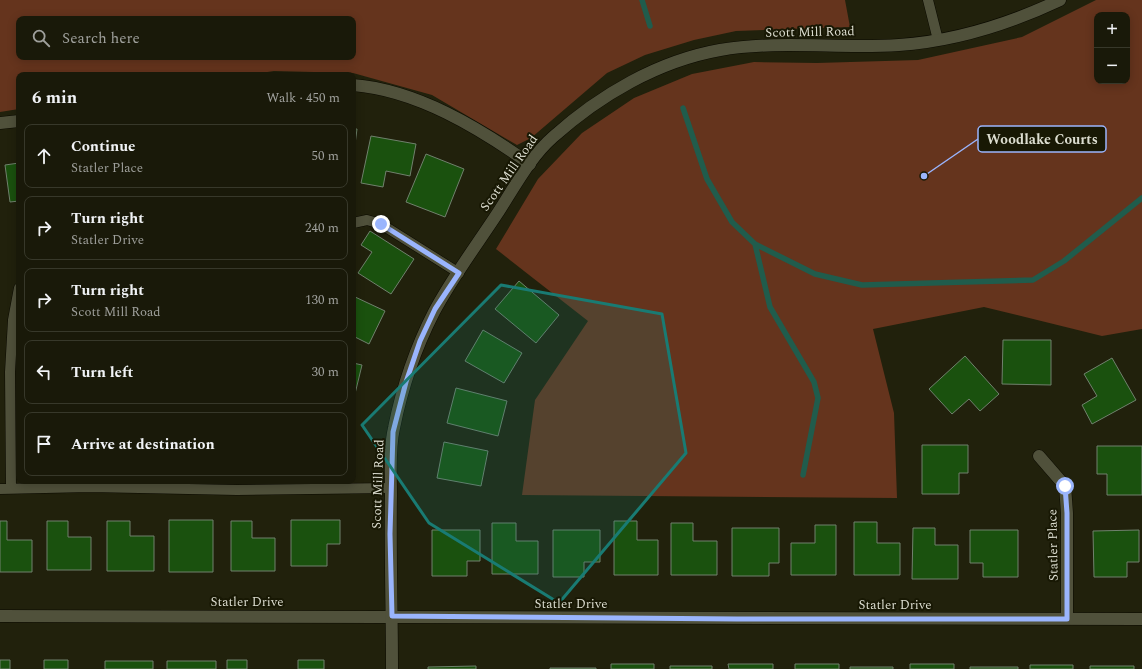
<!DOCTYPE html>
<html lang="en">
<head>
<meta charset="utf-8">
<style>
  :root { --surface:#191909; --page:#262617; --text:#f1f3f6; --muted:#9fa09c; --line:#37382a }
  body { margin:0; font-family:Spectral,serif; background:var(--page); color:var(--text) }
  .controls { position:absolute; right:12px; top:12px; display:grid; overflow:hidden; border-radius:8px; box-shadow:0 2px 10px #0003 }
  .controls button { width:36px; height:36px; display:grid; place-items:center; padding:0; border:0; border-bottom:1px solid var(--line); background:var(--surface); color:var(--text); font:20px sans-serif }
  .stop { position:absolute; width:12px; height:12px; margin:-9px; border:3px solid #9ab5fd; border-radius:50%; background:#fff }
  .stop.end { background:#9ab5fd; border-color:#fff; box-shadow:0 1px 4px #0008 }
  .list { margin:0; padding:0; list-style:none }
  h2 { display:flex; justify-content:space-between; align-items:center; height:52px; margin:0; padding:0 16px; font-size:17px }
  h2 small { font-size:13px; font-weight:400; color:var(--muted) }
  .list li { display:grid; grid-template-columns:26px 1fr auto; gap:12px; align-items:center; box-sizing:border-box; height:64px; margin:0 8px 8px; padding:0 8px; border:1px solid var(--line); border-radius:8px }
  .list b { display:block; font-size:15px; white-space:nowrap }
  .list p { margin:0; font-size:13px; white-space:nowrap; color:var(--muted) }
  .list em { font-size:13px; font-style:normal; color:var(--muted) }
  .icon { flex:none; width:22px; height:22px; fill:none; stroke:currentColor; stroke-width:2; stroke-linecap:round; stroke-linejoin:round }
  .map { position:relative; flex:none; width:1142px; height:669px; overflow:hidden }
  .search { position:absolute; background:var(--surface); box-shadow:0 2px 10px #0003; left:16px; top:16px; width:340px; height:44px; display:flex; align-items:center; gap:10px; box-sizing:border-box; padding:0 14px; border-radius:8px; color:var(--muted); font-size:15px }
  .panel { position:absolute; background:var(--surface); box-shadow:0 2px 10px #0003; left:16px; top:72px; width:340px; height:412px; border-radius:8px }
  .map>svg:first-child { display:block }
</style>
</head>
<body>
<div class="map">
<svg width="1142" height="669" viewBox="0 0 1142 669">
  <rect width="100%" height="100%" fill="#21210c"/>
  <path fill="#65341d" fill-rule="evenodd" d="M0,0h845l5,27 -114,4 -42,9 -49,15 -38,18 -76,65 -14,7 -85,-50 -79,-22 -79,-2 -27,4h-228v34l-19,3zM19,19h334v38h-334z
    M1096,0h46v329l-40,7 -118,-29 -111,22 21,84 3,85 -375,-3 13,-95 53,-79 -92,-72 42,-70 44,-46 52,-35 58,-24 62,-12 63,1 101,-3 104,-23zM1097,15h30v66h-30z"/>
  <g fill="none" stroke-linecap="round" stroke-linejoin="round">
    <path stroke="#205c4c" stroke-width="5.5" d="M642,0l8,26
      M683,108l24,71 25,43 23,22 60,30 47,11 171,-5 31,-19 78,-63
      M755,244l15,63 44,75 4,16 -15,77"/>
  </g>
  <path fill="#1a510e" stroke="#70816d" d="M353,129h4l-4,31z
    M371,136l45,8 -6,32 -24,-5 -3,16 -22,-4z
    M426,154l38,15 -19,48 -39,-15z
    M19,163v38l-9,1 -5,-37z
    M370,231l44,28 -23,35 -33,-21 14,-21 -11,-7z
    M519,281l40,34 -23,28 -41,-34z
    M353,296l32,15 -16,33 -16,-8z
    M483,330l39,23 -18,30 -39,-22z
    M1003,340h48v45l-49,-1z
    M965,356l34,38 -19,17 -11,-12 -17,15 -23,-25z
    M1112,358l24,42 -44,24 -10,-19 15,-9 -13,-22z
    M353,363l9,2 -9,37z
    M456,388l51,13 -9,35 -51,-13z
    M444,442l44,9 -7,35 -44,-8z
    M922,445h46v28h-9v21h-37z
    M1097,446h45v49h-35v-21h-10z
    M169,520h44v52h-44z
    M291,520h49v24h-13v22h-36z
    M0,521h7v19h25v32h-32z
    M47,521h21v16h23v33h-44z
    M107,521h23v15h24v35h-47z
    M231,521h21v17h23v33h-44z
    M614,521h23v19h21v35h-44z
    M854,522h23v21h23v32h-46z
    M492,523h24v18h22v33h-46z
    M671,523h22v18h24v34h-46z
    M815,525h21v50h-45v-32h24z
    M732,528h47v35h-10v13h-37z
    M913,528h22v17h23v34h-46z
    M432,530h48v31h-13v15h-35z
    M553,530h47v32h-16v15h-31z
    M970,530h48v47h-35v-14h-13z
    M1139,530v32h-12v15h-33l-1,-46z
    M0,660h10v9h-10z
    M44,660h24v9h-24z
    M227,660h20v9h-20z
    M298,660h26v9h-26z
    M105,661h48v8h-48z
    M167,661h49v8h-49z
    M611,664h43v5h-43z
    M728,664h45v5h-44z
    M795,664h44v5h-44z
    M910,664h44v5h-44z
    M1030,665h43v4h-43z
    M476,666v3h-48v-2z
    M670,666h42v3h-42z
    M1090,666h44v3h-44z
    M850,667h43v2h-43z
    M970,667h48v2h-48z
    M550,668h46v1h-46z"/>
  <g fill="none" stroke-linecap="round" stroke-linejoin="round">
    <g stroke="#0b0a00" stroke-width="11">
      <path id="service" d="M928,0l10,40
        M353,223l14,-3 14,4 78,49
        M11,488l-1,-116 3,-52 6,-32
        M0,489l90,-2 147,3 154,-2"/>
    </g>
    <g stroke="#0b0a00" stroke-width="13">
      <path id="minor" d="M353,85c64,5 126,43 177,79
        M0,123l19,-2
        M1039,456l26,30 2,27v106
        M0,616l1142,3"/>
    </g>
    <g stroke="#0b0a00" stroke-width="13">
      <path id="tertiary" d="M392,669c0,-58 -2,-116 -1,-174 0,-21 -2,-45 3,-67 8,-40 21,-79 40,-116 18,-34 42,-66 63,-98 17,-26 33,-57 56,-77 47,-42 105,-76 167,-87 59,-10 120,-1 179,-5 57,-4 110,-21 161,-45"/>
    </g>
    <use href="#service" stroke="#50513b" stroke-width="10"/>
    <use href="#minor" stroke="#50513b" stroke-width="12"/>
    <use href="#tertiary" stroke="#50513b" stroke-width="12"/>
  </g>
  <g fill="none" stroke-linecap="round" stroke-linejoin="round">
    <path stroke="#9ab5fd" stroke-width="5" d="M381,224l78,49 -24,36 -15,32 -14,41 -13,50 -3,102 2,82 345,3h330v-106l-2,-27"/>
  </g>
  <path fill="#197b73" fill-opacity="0.2" stroke="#197b73" stroke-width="3" stroke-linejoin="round" d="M501,285l161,29 24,139 -127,150 -130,-80 -67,-98z"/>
  <g text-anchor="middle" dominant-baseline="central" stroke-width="4" stroke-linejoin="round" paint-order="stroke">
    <g font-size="13" fill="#dcddd0" stroke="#181804">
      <text transform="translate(810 32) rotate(-1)">Scott Mill Road</text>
      <text transform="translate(509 173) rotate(-55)">Scott Mill Road</text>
      <text transform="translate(378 484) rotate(-88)">Scott Mill Road</text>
      <text transform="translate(1053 545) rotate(-91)">Statler Place</text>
      <text x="247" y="602">Statler Drive</text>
      <text x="571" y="604">Statler Drive</text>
      <text x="895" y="605">Statler Drive</text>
    </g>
  </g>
  <path fill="none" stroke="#9ab5fd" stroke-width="1.5" d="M924 176L978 139"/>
  <circle fill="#9ab5fd" stroke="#181804" stroke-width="1.5" cx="924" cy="176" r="4"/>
  <rect fill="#181804" stroke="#9ab5fd" stroke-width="1.5" x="978" y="126" width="128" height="26" rx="4"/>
  <g font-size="14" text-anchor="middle" font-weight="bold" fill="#dcddd0">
    <text x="1042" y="144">Woodlake Courts</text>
  </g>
</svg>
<div class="controls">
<button>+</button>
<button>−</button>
</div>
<div class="stop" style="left:1065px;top:486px"></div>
<div class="stop end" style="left:381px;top:224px"></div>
<div class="search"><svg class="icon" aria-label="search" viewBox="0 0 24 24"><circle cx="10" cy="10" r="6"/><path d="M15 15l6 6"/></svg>Search here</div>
<section class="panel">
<h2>6 min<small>Walk · 450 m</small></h2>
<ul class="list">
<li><svg class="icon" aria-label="ahead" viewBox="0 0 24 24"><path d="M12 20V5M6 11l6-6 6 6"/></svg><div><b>Continue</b><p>Statler Place</p></div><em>50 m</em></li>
<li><svg class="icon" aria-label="right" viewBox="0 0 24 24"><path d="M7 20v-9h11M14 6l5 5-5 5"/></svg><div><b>Turn right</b><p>Statler Drive</p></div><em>240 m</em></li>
<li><svg class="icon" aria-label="right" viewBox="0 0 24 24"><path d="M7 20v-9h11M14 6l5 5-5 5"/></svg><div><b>Turn right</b><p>Scott Mill Road</p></div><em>130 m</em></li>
<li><svg class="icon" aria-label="left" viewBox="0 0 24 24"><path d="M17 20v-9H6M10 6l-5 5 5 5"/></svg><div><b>Turn left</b></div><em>30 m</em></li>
<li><svg class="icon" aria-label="arrive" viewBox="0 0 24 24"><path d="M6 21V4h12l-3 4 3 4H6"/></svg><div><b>Arrive at destination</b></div></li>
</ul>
</section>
</div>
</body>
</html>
